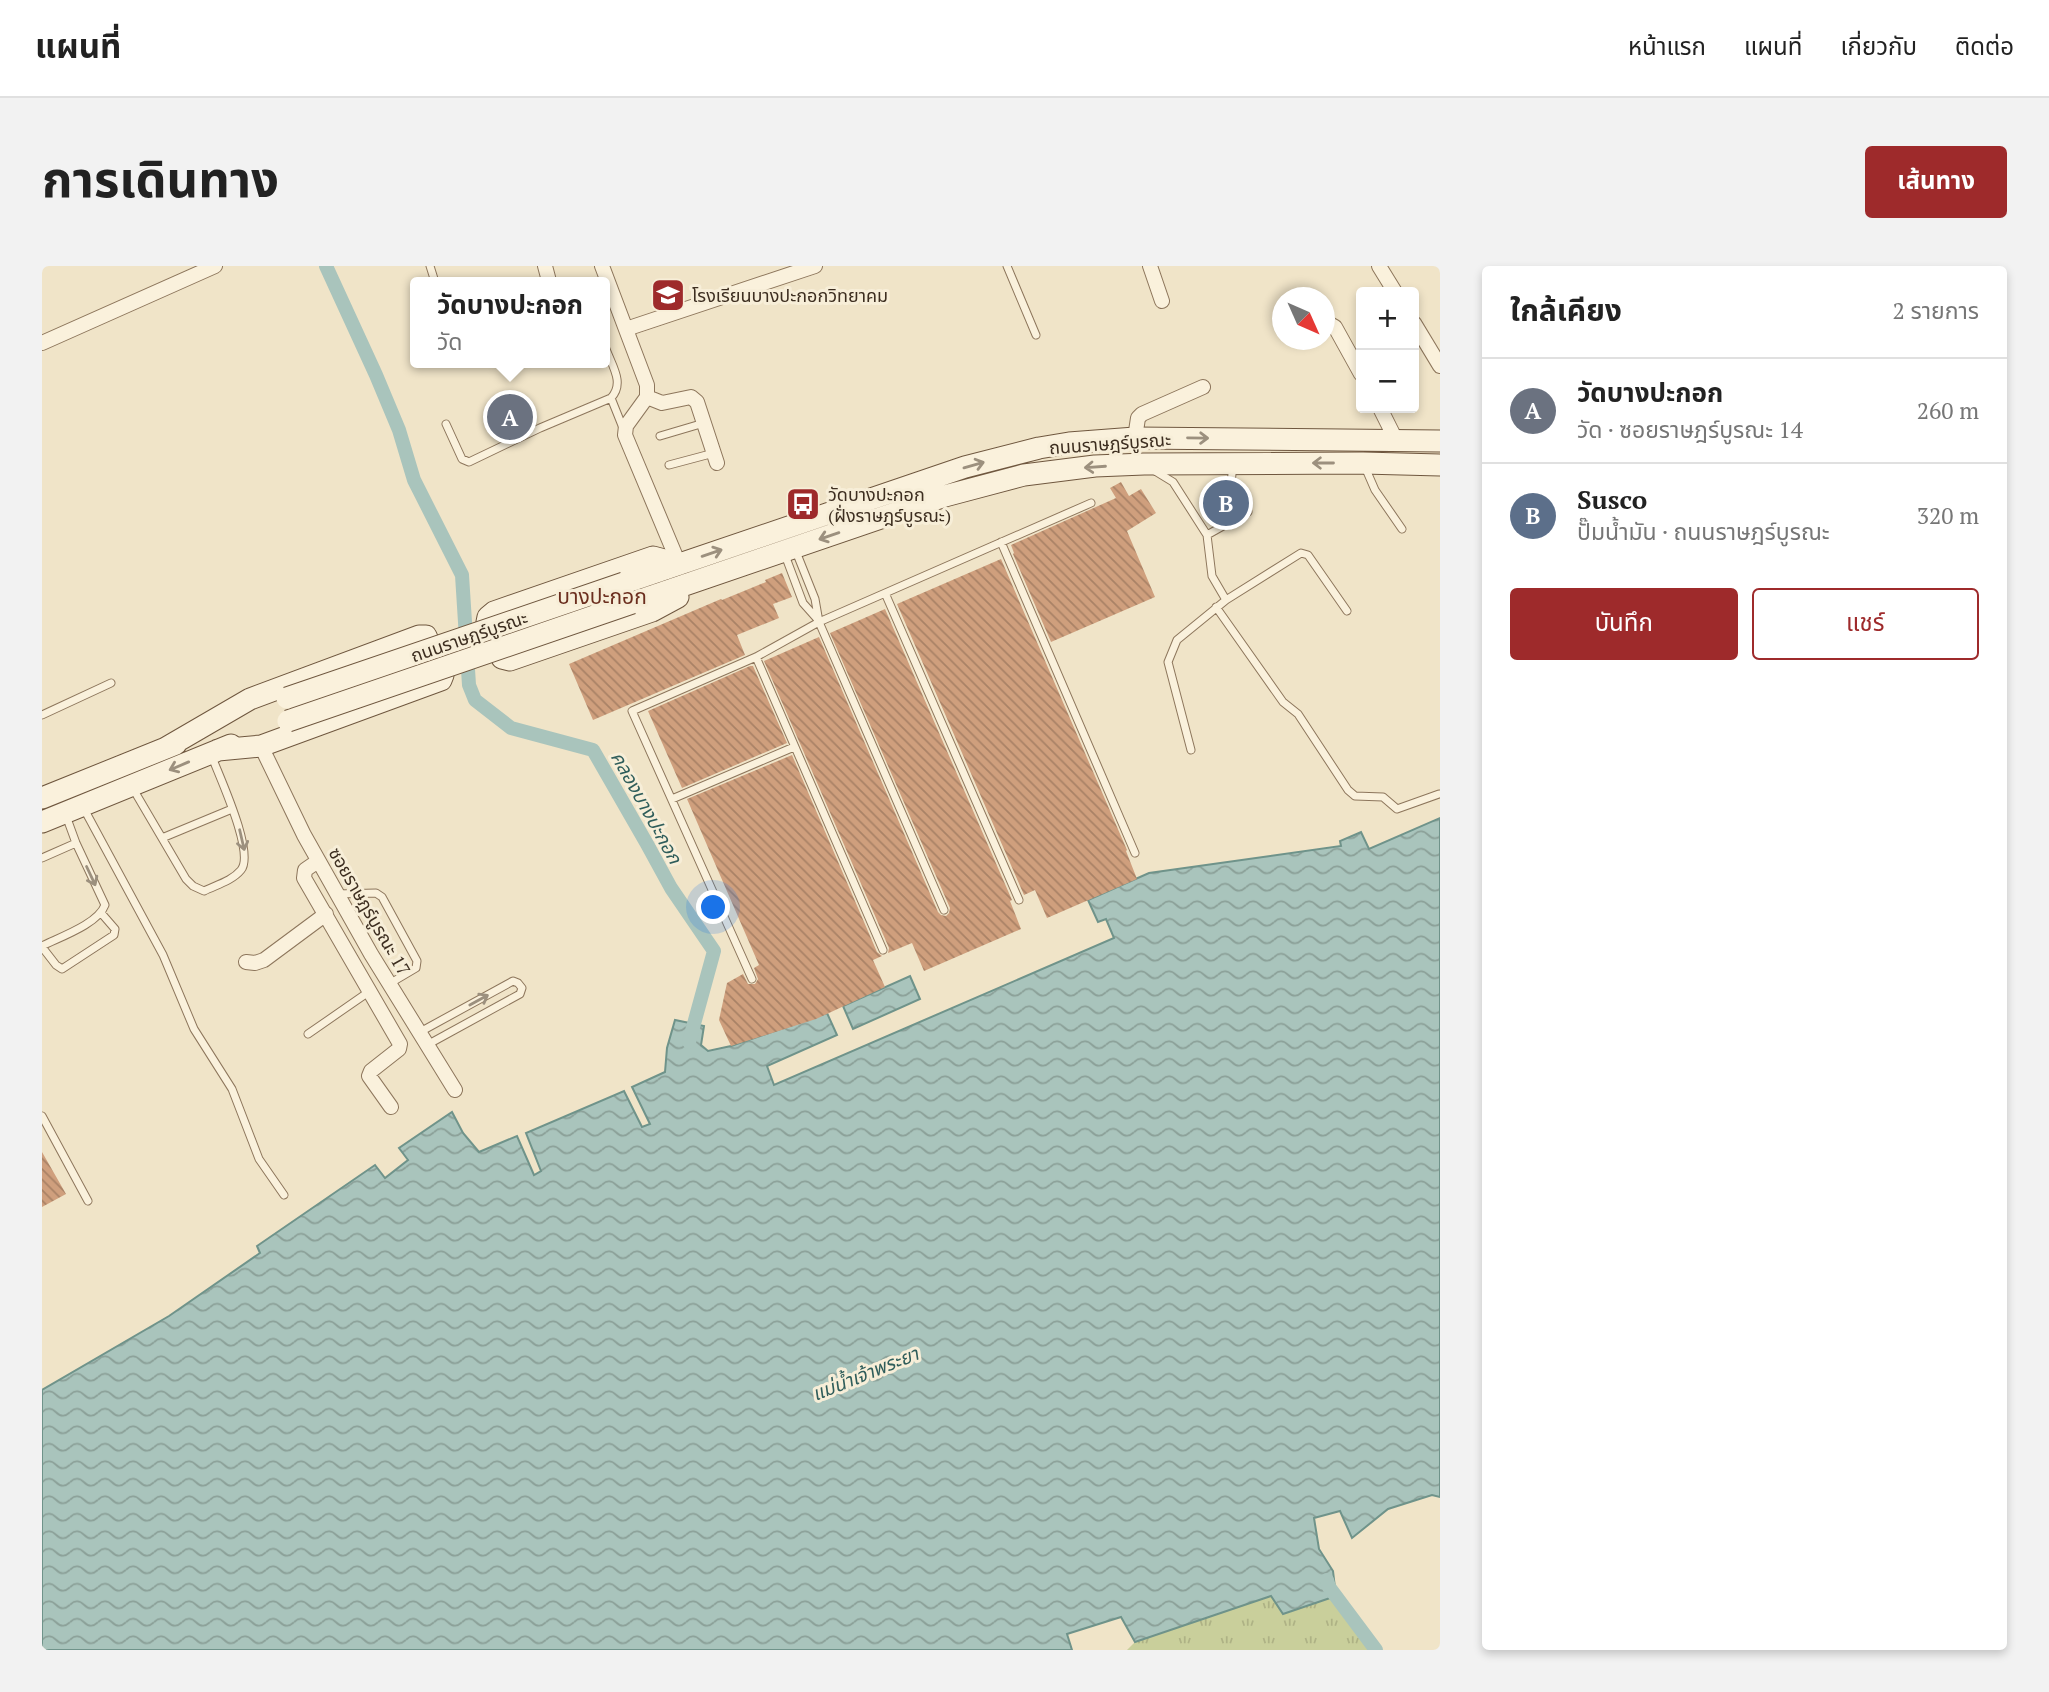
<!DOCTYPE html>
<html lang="th">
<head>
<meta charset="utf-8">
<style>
  :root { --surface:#fff; --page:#f2f2f2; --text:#222; --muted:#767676; --line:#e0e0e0; --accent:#9e2a2b }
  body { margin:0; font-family:"PT Serif","Noto Sans Thai",serif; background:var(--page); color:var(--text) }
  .controls { position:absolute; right:21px; top:21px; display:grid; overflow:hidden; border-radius:7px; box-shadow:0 4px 10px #0003 }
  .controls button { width:63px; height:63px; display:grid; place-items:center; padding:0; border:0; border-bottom:2px solid var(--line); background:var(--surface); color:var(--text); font:35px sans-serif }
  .compass { position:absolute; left:1230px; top:21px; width:63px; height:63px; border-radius:50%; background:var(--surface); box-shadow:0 4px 10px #0003; rotate:135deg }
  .you { position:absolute; left:672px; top:642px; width:24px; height:24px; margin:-18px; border:5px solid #fff; border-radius:50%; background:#1a73e8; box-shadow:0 0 0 10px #1a73e833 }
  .badge { display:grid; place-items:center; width:46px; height:46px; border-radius:50%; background:var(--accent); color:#fff; font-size:23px; font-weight:700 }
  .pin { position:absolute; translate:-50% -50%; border:4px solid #fff; box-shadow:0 2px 7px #0006 }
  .popup { position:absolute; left:368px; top:11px; width:200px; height:91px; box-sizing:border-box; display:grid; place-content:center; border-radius:7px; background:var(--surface); filter:drop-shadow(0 2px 5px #0005); font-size:23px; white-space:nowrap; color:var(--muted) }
  .popup b { font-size:26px; color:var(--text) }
  .popup::after { content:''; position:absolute; left:50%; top:100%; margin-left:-14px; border:14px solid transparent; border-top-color:var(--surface) }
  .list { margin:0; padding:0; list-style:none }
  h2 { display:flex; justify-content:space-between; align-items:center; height:91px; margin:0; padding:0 28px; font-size:30px }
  h2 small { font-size:23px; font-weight:400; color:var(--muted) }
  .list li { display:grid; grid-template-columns:46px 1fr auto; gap:21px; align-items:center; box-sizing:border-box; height:105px; padding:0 28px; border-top:2px solid var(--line) }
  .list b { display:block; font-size:26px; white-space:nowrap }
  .list p { margin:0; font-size:23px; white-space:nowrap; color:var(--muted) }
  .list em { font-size:23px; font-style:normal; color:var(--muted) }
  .actions { display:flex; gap:14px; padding:21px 28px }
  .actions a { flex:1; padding:16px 0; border:2px solid var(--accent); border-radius:7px; text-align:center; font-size:24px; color:var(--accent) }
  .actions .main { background:var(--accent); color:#fff }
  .map { position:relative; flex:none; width:1398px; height:1384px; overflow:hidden; border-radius:7px }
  header { display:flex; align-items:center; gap:42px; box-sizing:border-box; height:98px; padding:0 35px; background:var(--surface); border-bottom:2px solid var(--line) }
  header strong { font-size:33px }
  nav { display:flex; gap:38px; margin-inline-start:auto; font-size:24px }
  .intro { display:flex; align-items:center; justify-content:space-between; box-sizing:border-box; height:168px; padding:0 42px }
  h1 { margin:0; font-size:49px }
  .button { padding:18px 32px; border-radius:7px; background:var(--accent); color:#fff; font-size:24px; font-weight:700 }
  main { display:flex; gap:42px; padding:0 42px }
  aside { flex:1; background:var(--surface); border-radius:7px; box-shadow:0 4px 10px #0003 }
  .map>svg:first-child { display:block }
</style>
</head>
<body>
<header>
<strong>แผนที่</strong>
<nav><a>หน้าแรก</a><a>แผนที่</a><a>เกี่ยวกับ</a><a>ติดต่อ</a></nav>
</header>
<div class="intro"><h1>การเดินทาง</h1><a class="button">เส้นทาง</a></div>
<main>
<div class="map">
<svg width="1398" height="1384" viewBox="0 0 1398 1384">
  <defs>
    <pattern id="grass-tufts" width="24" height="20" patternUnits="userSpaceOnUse" patternTransform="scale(1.75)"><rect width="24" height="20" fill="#c9cf9b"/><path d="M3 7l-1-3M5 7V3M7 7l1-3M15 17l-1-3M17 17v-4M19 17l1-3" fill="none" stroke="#aeb285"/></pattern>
    <pattern id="water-waves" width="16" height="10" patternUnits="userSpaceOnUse" patternTransform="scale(1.75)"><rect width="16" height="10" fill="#a9c4bc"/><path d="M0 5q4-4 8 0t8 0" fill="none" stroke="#8ba098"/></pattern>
    <pattern id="building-back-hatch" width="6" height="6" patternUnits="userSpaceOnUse" patternTransform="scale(1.75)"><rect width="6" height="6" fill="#cf9f7d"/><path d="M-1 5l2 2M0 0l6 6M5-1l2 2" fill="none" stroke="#a98266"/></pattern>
  </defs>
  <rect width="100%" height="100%" fill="#f0e4c8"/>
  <path fill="url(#grass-tufts)" d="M1229,1330l13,18 52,-18 27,27 10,27h-246l8,-8z"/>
  <path fill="url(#water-waves)" stroke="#6f938a" stroke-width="2" d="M1398,552v679l-8,-2 -44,14 -36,29 -12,-27 -26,7 5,31 14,22 3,25 -53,18 -12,-18 -136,46 -14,-25 -54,17 5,16h-1030v-260l127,-74 91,-63 -3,-7 118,-81 10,13 23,-18 -9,-12 53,-36 11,21 16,19 38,-16 17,39 7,-4 -15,-38 98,-42 18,36 8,-3 -18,-37 33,-15 2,-24 8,-28 29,6 -3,19 7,6 23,-5 96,-33 10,22 -70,31 7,19 340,-147 -8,-19 -8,3 -10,-22 61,-27 192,-27 -1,-5 21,-9 8,17z
    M868,710l10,23 -67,30 -10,-23z"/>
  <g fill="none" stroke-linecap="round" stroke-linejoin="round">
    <path stroke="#a9c4bc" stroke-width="14" d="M284,0l50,109 23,55 15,50 48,95 7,110 6,15 36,28 82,22 54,94 24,44 43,63 -25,91
      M1285,1314l2,7 47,63"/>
  </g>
  <path fill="url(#building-back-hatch)" d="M1079,216l8,14 12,-7 15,24 -29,18 28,66 -104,45 -38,-88 1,-1 -3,-8 105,-47 -6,-10z
    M959,293l126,291 -1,1 11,28 -90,39 -12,-28 -11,5 -127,-291z
    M740,307l10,24 -19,7 6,14 -42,17 8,20 -152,65 -24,-56 152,-65 1,1 44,-18 -1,-2z
    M843,343l127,291 -2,1 11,28 -97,42 -12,-28 -24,10 1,-5 -125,-287 55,-24 119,275 3,3 5,1 3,-3 1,-5 -120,-275z
    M708,400h3l34,77 -105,45 -34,-77z
    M750,489l85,197 5,4 -9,4 12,27 -69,32 -85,27 -12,-26 8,-37 16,-9 5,10h7l3,-5 -4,-11 5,-3 -72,-166z
    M0,886l24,42 -24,13z"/>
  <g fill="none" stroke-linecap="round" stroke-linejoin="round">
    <g stroke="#8d765c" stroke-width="9">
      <path id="service" d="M388,0l5,16
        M965,0l29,69
        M564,83c6,17 19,34 5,49
        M404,158l16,35 7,3 71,-34 71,-30 12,30
        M618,170l44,-13
        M627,199l45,-12
        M1323,201l10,23 27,39
        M1113,205l18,11 34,53 5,41 14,24
        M1165,269l41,-23 -17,-29 2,-18
        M959,276l134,311
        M753,283l20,50 4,23 125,288
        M743,289l18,48 16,18
        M843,327l134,307
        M1174,341l67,95 15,12 50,76 7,6 28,1 14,12 42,-15
        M714,391l127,293
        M0,449l69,-32
        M1149,484l-23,-88 9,-22 49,-40 75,-47 7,2 39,56
        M90,521l54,92 7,7 11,5c12,-6 28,-10 37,-21 14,-17 -21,-92 -29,-113
        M630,533l122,-52
        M41,541l80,148 31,74 38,60 27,70 25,36
        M120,572l70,-29
        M0,592l34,-15
        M295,628l39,-1 6,4 35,64 -1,7 -27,16
        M0,680c18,-9 56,-22 63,-41l-29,-62 -11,-30
        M0,681l14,18 6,4 52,-34 1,-6 -13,-15
        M710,713l-120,-268 124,-54 63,-35 272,-119
        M378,766l93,-51 5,2 4,5 -2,6 -93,51
        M266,768l62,-43
        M0,850l46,85"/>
    </g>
    <g stroke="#8d765c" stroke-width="16">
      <path id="minor" d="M503,0l4,15
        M560,0l45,119v12l-21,29 -1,9 54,129
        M1108,0l12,35
        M1337,0l16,26
        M1372,57l26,43
        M1282,58l4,-1 7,4 26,47
        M584,63l189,-63
        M0,77l173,-77
        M605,131l15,6 29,-6 6,5 20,61
        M1338,142l16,32
        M1093,172l3,-20 4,-4 61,-27
        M219,480l43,89 67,119 84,136
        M276,595l-13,9 -1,8 96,166 -1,5 -28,22 -2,5 22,31
        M204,696l9,1 9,-3 62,-46"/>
    </g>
    <g stroke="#6f573f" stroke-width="23">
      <path id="secondary" d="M582,317l341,-116 74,-19 30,-5 66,-5 305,3
        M636,331l-26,14 -142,49 -8,-2 -15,-36 1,-5 6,-5 159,-55 26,7
        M590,337l313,-107 79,-21 71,-9 49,-2 219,-1 77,2
        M122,483l86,-50 169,-63h7l17,39 -2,5 -180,66 -43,4
        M0,532l134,-54
        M0,556l189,-77"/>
    </g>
    <use href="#service" stroke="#faf1dc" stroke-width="7"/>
    <use href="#minor" stroke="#faf1dc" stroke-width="14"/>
    <use href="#secondary" stroke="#faf1dc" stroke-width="21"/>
    <g stroke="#6f573f" stroke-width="23" stroke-linecap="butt">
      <path id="secondary-bridge" d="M245,432l337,-115
        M246,455l344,-118"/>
    </g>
    <use href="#secondary-bridge" stroke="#faf1dc" stroke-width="21"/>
  </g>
  <defs><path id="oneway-shaft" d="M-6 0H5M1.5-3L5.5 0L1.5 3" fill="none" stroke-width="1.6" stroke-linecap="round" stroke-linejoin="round" transform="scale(1.75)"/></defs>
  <g stroke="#9c907e">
    <use href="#oneway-shaft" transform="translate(1156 172) rotate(1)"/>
    <use href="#oneway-shaft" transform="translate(1281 197) rotate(180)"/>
    <use href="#oneway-shaft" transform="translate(932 199) rotate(-16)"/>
    <use href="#oneway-shaft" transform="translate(1053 201) rotate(176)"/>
    <use href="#oneway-shaft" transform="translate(787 270) rotate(161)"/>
    <use href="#oneway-shaft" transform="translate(670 287) rotate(-19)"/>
    <use href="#oneway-shaft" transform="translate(137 500) rotate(157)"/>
    <use href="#oneway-shaft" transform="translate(200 574) rotate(77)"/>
    <use href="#oneway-shaft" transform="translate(49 610) rotate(65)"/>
    <use href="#oneway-shaft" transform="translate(437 734) rotate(-29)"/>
  </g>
  <defs>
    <g id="school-square" transform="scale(1.75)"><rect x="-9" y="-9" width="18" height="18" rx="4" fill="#9e2a2b" stroke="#f7eed8"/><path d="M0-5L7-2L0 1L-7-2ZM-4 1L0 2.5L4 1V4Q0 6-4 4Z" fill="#fff"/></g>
    <g id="bus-square" transform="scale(1.75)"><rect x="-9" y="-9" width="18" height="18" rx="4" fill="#9e2a2b" stroke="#f7eed8"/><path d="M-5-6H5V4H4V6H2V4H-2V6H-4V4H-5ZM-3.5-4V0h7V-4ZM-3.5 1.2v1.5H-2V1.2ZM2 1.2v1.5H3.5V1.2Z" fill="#fff"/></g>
  </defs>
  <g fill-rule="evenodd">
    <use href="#school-square" x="626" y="29"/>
    <use href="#bus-square" x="761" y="238"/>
  </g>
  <g text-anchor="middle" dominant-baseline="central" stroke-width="6" stroke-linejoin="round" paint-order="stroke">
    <g font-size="18" fill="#3d2e20" stroke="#f7eed8" text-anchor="start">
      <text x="650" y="29">โรงเรียนบางปะกอกวิทยาคม</text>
      <text x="786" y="228">วัดบางปะกอก<tspan x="786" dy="21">(ฝั่งราษฎร์บูรณะ)</tspan></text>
    </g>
    <g font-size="18" fill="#3d2e20" stroke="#f7eed8">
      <text transform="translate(1068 177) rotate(-4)">ถนนราษฎร์บูรณะ</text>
      <text transform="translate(427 370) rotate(-19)">ถนนราษฎร์บูรณะ</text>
      <text transform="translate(328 645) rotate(60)">ซอยราษฎร์บูรณะ 17</text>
    </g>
    <g font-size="19" font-style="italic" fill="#2f5d5a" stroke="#f7eed8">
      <text transform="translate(605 541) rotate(61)">คลองบางปะกอก</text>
      <text transform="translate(823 1107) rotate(-22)">แม่น้ำเจ้าพระยา</text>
    </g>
    <g font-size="21" fill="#6b2e1e" stroke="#f7eed8">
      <text x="560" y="330">บางปะกอก</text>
    </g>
  </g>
</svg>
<div class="controls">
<button>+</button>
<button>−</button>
</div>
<svg class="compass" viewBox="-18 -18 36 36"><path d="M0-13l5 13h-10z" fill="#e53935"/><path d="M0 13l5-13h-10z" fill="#767676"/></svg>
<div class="you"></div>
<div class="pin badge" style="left:468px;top:151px;background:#6b7280">A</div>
<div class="popup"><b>วัดบางปะกอก</b>วัด</div>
<div class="pin badge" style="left:1184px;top:237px;background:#5c6f8a">B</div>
</div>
<aside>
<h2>ใกล้เคียง<small>2 รายการ</small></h2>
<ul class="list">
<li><span class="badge" style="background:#6b7280">A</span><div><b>วัดบางปะกอก</b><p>วัด · ซอยราษฎร์บูรณะ 14</p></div><em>260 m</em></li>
<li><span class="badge" style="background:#5c6f8a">B</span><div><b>Susco</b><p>ปั๊มน้ำมัน · ถนนราษฎร์บูรณะ</p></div><em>320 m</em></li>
</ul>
<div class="actions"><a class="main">บันทึก</a><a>แชร์</a></div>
</aside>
</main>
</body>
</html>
